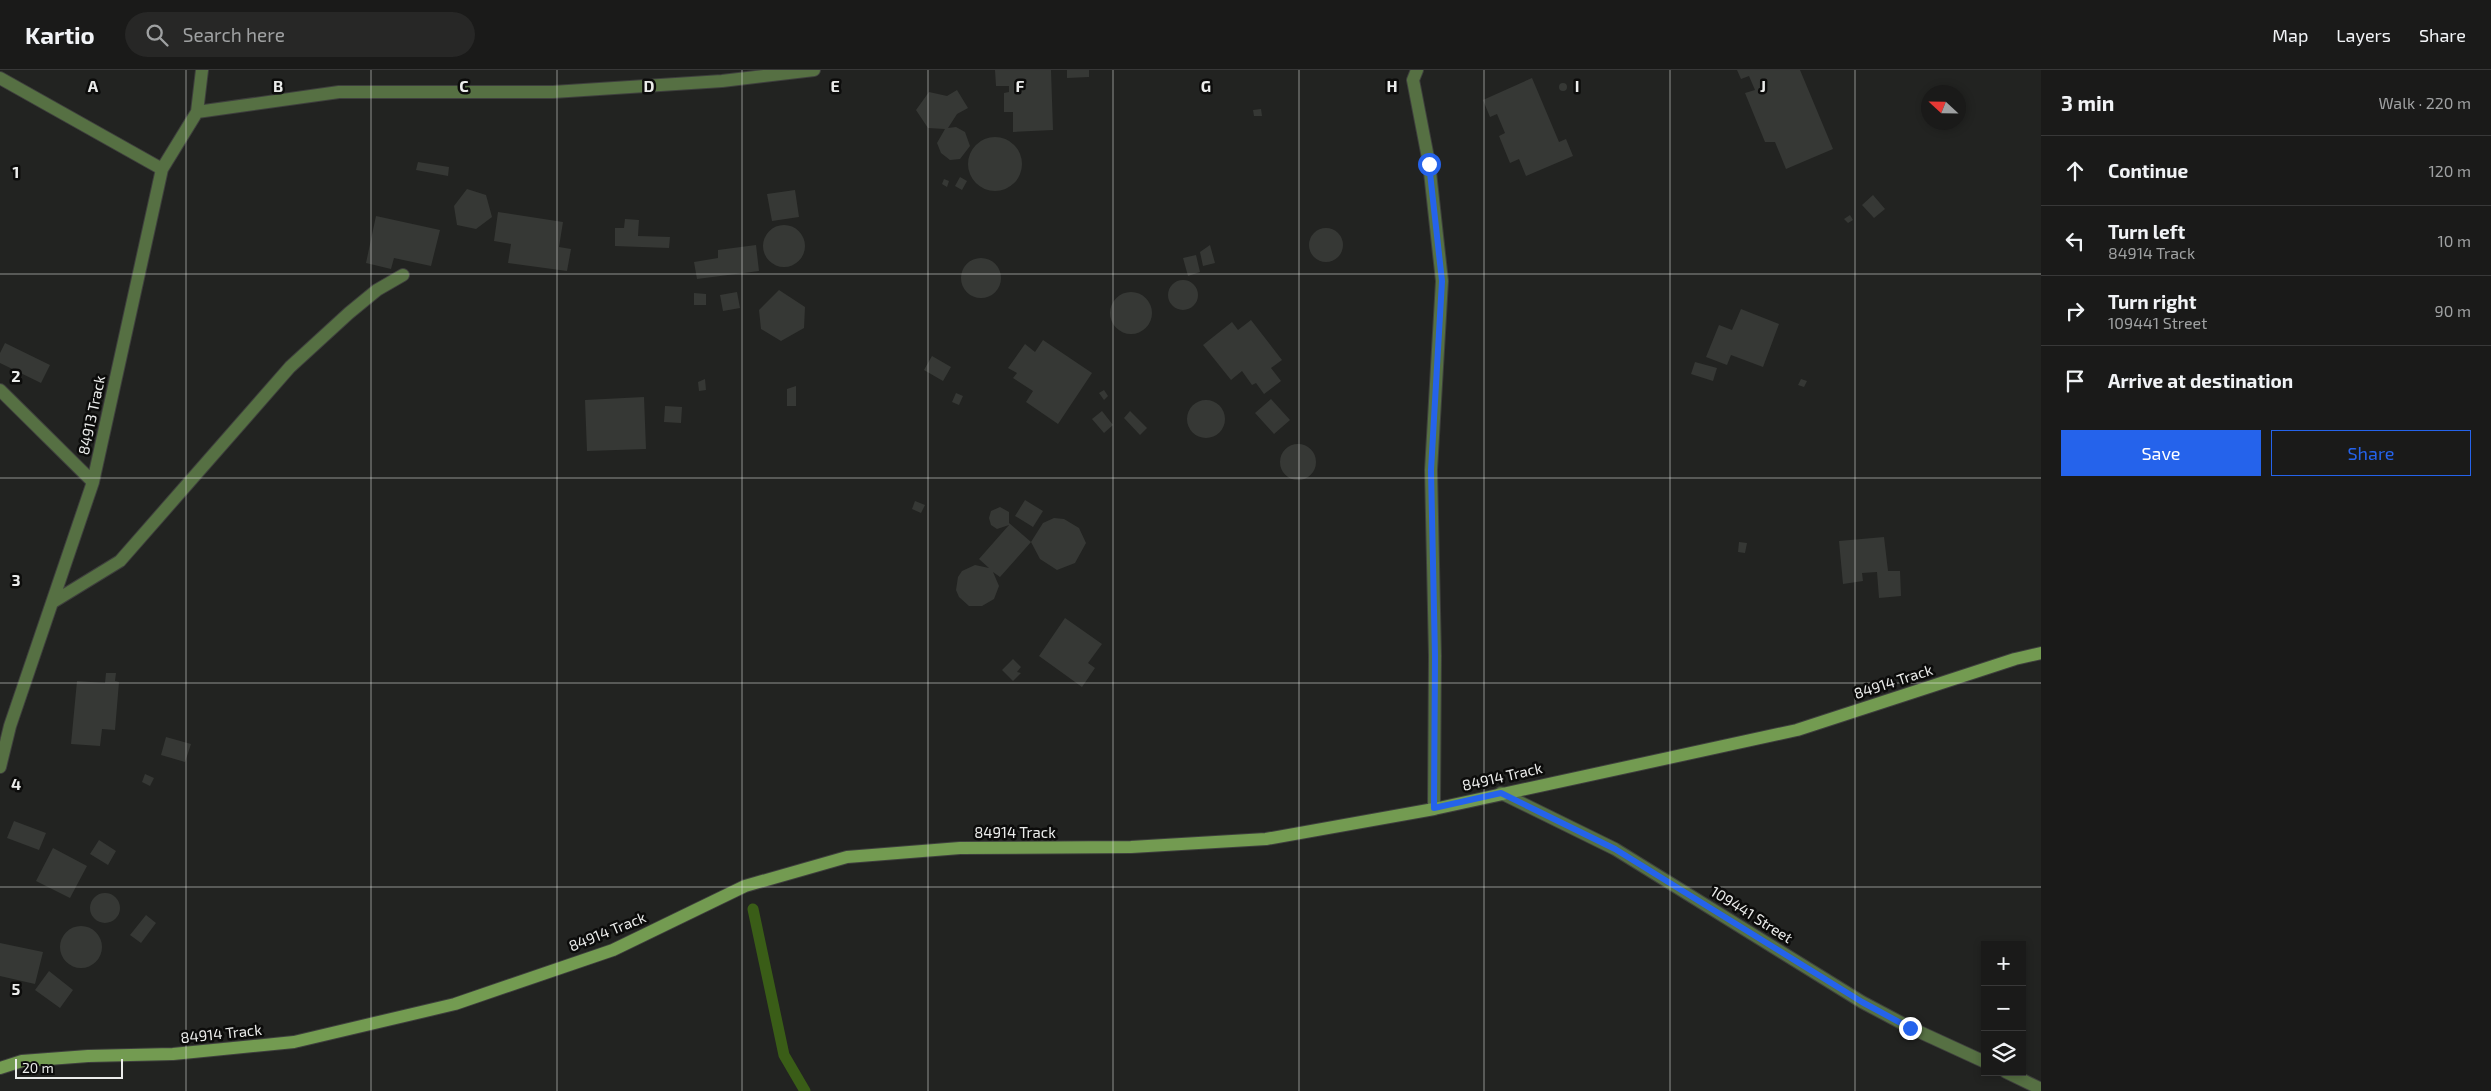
<!DOCTYPE html>
<html lang="en">
<head>
<meta charset="utf-8">
<style>
  :root { --surface:#1a1a19; --page:#272726; --text:#f1f3f6; --muted:#9fa1a2; --line:#383838; --accent:#2563eb }
  body { margin:0; font-family:"Exo 2",sans-serif; background:var(--page); color:var(--text) }
  .controls { position:absolute; right:15px; bottom:15px; display:grid; overflow:hidden; border-radius:0px; box-shadow:0 2px 8px #0003 }
  .controls button { width:45px; height:45px; display:grid; place-items:center; padding:0; border:0; border-bottom:1px solid var(--line); background:var(--surface); color:var(--text); font:25px sans-serif }
  .compass { position:absolute; left:1921px; top:15px; width:45px; height:45px; border-radius:50%; background:var(--surface); box-shadow:0 2px 8px #0003; rotate:292deg }
  .scale { position:absolute; left:15px; bottom:12px; width:108px; box-sizing:border-box; padding-left:5px; border:2px solid #ebeceb; border-top:0; font-size:14px; line-height:18px; white-space:nowrap; color:#ebeceb; -webkit-text-stroke:4px #0c0c0b; paint-order:stroke }
  .stop { position:absolute; width:15px; height:15px; margin:-11px; border:4px solid #2563eb; border-radius:50%; background:#fff }
  .stop.end { background:#2563eb; border-color:#fff; box-shadow:0 1px 5px #0008 }
  .list { margin:0; padding:0; list-style:none }
  h2 { display:flex; justify-content:space-between; align-items:center; height:65px; margin:0; padding:0 20px; font-size:21px }
  h2 small { font-size:16px; font-weight:400; color:var(--muted) }
  .list li { display:grid; grid-template-columns:32px 1fr auto; gap:15px; align-items:center; box-sizing:border-box; height:70px; padding:0 20px; border-top:1px solid var(--line) }
  .list b { display:block; font-size:19px; white-space:nowrap }
  .list p { margin:0; font-size:16px; white-space:nowrap; color:var(--muted) }
  .list em { font-size:16px; font-style:normal; color:var(--muted) }
  .actions { display:flex; gap:10px; padding:15px 20px }
  .actions a { flex:1; padding:11px 0; border:1px solid var(--accent); border-radius:0px; text-align:center; font-size:18px; color:var(--accent) }
  .actions .main { background:var(--accent); color:#fff }
  .icon { flex:none; width:28px; height:28px; fill:none; stroke:currentColor; stroke-width:2; stroke-linecap:round; stroke-linejoin:round }
  .map { position:relative; flex:none; width:2041px; height:1021px; overflow:hidden }
  header { display:flex; align-items:center; gap:30px; box-sizing:border-box; height:70px; padding:0 25px; background:var(--surface); border-bottom:1px solid var(--line) }
  header strong { font-size:24px }
  nav { display:flex; gap:28px; margin-inline-start:auto; font-size:18px }
  .search { width:350px; height:45px; background:var(--page); display:flex; align-items:center; gap:12px; box-sizing:border-box; padding:0 18px; border-radius:28px; color:var(--muted); font-size:19px }
  main { display:flex }
  aside { flex:1; background:var(--surface) }
  .map>svg:first-child { display:block }
</style>
</head>
<body>
<header>
<strong>Kartio</strong>
<div class="search"><svg class="icon" aria-label="search" viewBox="0 0 24 24"><circle cx="10" cy="10" r="6"/><path d="M15 15l6 6"/></svg>Search here</div>
<nav><a>Map</a><a>Layers</a><a>Share</a></nav>
</header>
<main>
<div class="map">
<svg width="2041" height="1021" viewBox="0 0 2041 1021">
  <rect width="100%" height="100%" fill="#222321"/>
  <g fill="none" stroke-linecap="round" stroke-linejoin="round">
    <path stroke="#3a5d17" stroke-width="11" d="M753,839l31,146 21,36"/>
  </g>
  <path fill="#363835" d="M995,0h56l2,60 -40,2v-20h-9v-19l5,-1v-6h-13z
    M1067,0h22v7l-22,1z
    M1737,0h63l33,79 -47,20 -11,-27h-10l-20,-49 10,-3 -6,-14 -8,3z
    M1532,8l27,64 7,-3 7,17 -47,20 -7,-17 -9,4 -11,-27 6,-3 -8,-19 -7,3 -7,-17z
    M1559 17a4 4 0 1 1 8 0a4 4 0 1 1-8 0Z
    M957,20l11,18 -11,6 -9,14 8,-1 9,5 5,14 -10,13 -10,1 -9,-7 -4,-10 8,-14 -17,-1 -12,-18 13,-18 18,4z
    M1261,39l1,7h-8l-1,-6z
    M968 94a27 27 0 1 1 54 0a27 27 0 1 1-54 0Z
    M418,92l31,5 -1,9 -32,-6z
    M960,107l7,4 -5,9 -7,-4z
    M944,109l5,2 -2,6 -5,-3z
    M467,119l19,6 6,22 -16,12 -19,-4 -3,-19z
    M795,120l4,27 -27,4 -5,-27z
    M1873,125l12,14 -11,9 -12,-13z
    M498,142l65,10 -4,25 12,2 -4,22 -59,-8 3,-19 -17,-3z
    M1850,145l3,5 -5,3 -4,-4z
    M376,146l64,14 -9,36 -37,-8 -3,11 -25,-6z
    M625,149l14,1 -1,16 32,1 -1,11 -54,-2v-18h9z
    M763 176a21 21 0 1 1 42 0a21 21 0 1 1-42 0Z
    M1309 175a17 17 0 1 1 34 0a17 17 0 1 1-34 0Z
    M756,175l3,26 -62,8 -3,-17 24,-4v-8z
    M1210,175l5,18 -12,3 -3,-14z
    M1196,185l4,17 -12,4 -5,-18z
    M961 208a20 20 0 1 1 40 0a20 20 0 1 1-40 0Z
    M1168 225a15 15 0 1 1 30 0a15 15 0 1 1-30 0Z
    M779,220l26,17 -1,21 -23,13 -20,-12 -2,-19z
    M1110 243a21 21 0 1 1 42 0a21 21 0 1 1-42 0Z
    M737,222l3,16 -17,3 -3,-16z
    M694,223l12,1v11h-12z
    M1741,239l38,15 -16,43 -32,-12 -4,10 -21,-8 13,-32 13,5z
    M1251,250l31,40 -11,8 10,13 -17,13 -8,-11 -4,2 -10,-14 -11,9 -28,-35 29,-23 6,8z
    M1043,270l49,33 -34,51 -32,-22 7,-11 -20,-13 4,-5 -9,-5 17,-24 10,8z
    M5,273l45,22 -9,18 -41,-20v-10z
    M932,286l19,11 -8,14 -19,-11z
    M1695,292l22,6 -4,13 -22,-7z
    M705,309l1,11 -7,1 -1,-9z
    M1801,309l6,2 -3,6 -6,-2z
    M796,316v20h-9v-17z
    M1104,320l4,6 -4,4 -5,-7z
    M956,323l7,3 -4,9 -7,-3z
    M644,327l2,52 -59,2 -2,-51z
    M1271,329l19,21 -16,14 -19,-21z
    M1187 349a19 19 0 1 1 38 0a19 19 0 1 1-38 0Z
    M665,336l17,1 -1,16 -17,-1z
    M1102,341l11,14 -9,8 -12,-14z
    M1130,341l17,17 -7,7 -16,-17z
    M1280 392a18 18 0 1 1 36 0a18 18 0 1 1-36 0Z
    M1025,430l18,11 -10,16 -18,-11z
    M915,431l10,4 -4,8 -9,-4z
    M1000,437l9,5v11l22,19 -31,35 -7,-5 6,14 -5,13 -12,7h-13l-10,-9 -3,-7 2,-13 4,-6 13,-6 14,3 -10,-9 30,-34 -12,4 -6,-4 -2,-7 2,-7z
    M1054,448l10,1 15,9 7,15 -11,20 -18,7 -17,-11 -9,-17 12,-19z
    M1884,467l4,34h12l1,25 -22,2 -2,-26 -15,1 1,8 -20,3 -4,-43z
    M1739,472l8,1 -2,10 -7,-1z
    M1065,548l37,26 -14,19 7,5 -13,19 -43,-31z
    M1013,589l8,8 -4,5 4,1 -8,8 -11,-11z
    M106,603h10l-1,8 4,1 -4,48 -13,-1 -2,17 -29,-2 6,-63 28,2z
    M166,667l25,7 -6,18 -24,-7z
    M145,704l9,4 -4,8 -8,-4z
    M14,751l32,12 -7,17 -32,-12z
    M99,770l17,11 -8,14 -18,-11z
    M53,778l34,18 -17,32 -34,-17z
    M90 838a15 15 0 1 1 30 0a15 15 0 1 1-30 0Z
    M146,845l10,8 -15,20 -11,-8z
    M60 877a21 21 0 1 1 42 0a21 21 0 1 1-42 0Z
    M0,873l43,9 -8,32 -35,-8z
    M49,901l24,19 -13,18 -25,-18z"/>
  <g fill="none" stroke-linecap="round" stroke-linejoin="round">
    <g stroke="#3e3f3d" stroke-width="14">
      <path id="street" d="M1417,0l-4,10 16,83 13,118 -11,189 4,186 -1,153
        M0,8l162,91
        M197,42l142,-20h214l169,-11 92,-11
        M0,320l93,92
        M53,532l67,-41 170,-194 59,-54 28,-23 26,-15
        M0,697l10,-41 83,-244 69,-313 35,-57 5,-42
        M1501,723l114,56 247,153 49,26 74,34
        M2006,1002l35,17"/>
    </g>
    <g stroke="#3e3f3d" stroke-width="14">
      <path id="secondary" d="M0,998l22,-7 66,-5 85,-2 121,-12 161,-38 158,-54 132,-64 102,-29 113,-9 171,-1 135,-8 168,-30 363,-79 218,-71 26,-6"/>
    </g>
    <use href="#street" stroke="#567043" stroke-width="12"/>
    <use href="#secondary" stroke="#739b51" stroke-width="12"/>
  </g>
  <g fill="none" stroke-linecap="round" stroke-linejoin="round">
    <path stroke="#2563eb" stroke-width="6" d="M1429,94l13,117 -11,189 4,186 -1,152 67,-15 114,56 247,153 48,26"/>
  </g>
  <path fill="none" stroke="#ebeceb" stroke-width="1" stroke-opacity="0.55" d="M186,0v1021M371,0v1021M557,0v1021M742,0v1021M928,0v1021M1113,0v1021M1299,0v1021M1484,0v1021M1670,0v1021M1855,0v1021M0,204h2041M0,408h2041M0,613h2041M0,817h2041"/>
  <g text-anchor="middle" dominant-baseline="central" stroke-width="5" stroke-linejoin="round" paint-order="stroke">
    <g font-size="15" fill="#ebeceb" stroke="#0c0c0b">
      <text transform="translate(91 345) rotate(-78)">84913 Track</text>
      <text transform="translate(1893 611) rotate(-18)">84914 Track</text>
      <text transform="translate(1502 706) rotate(-13)">84914 Track</text>
      <text x="1015" y="762">84914 Track</text>
      <text transform="translate(1752 844) rotate(32)">109441 Street</text>
      <text transform="translate(607 861) rotate(-22)">84914 Track</text>
      <text transform="translate(221 963) rotate(-6)">84914 Track</text>
    </g>
  </g>
  <g font-size="16" text-anchor="middle" font-weight="bold" fill="#ebeceb" stroke="#0c0c0b" stroke-width="5" stroke-linejoin="round" paint-order="stroke">
    <text x="93" y="22">A</text>
    <text x="278" y="22">B</text>
    <text x="464" y="22">C</text>
    <text x="649" y="22">D</text>
    <text x="835" y="22">E</text>
    <text x="1020" y="22">F</text>
    <text x="1206" y="22">G</text>
    <text x="1392" y="22">H</text>
    <text x="1577" y="22">I</text>
    <text x="1763" y="22">J</text>
    <text x="16" y="108">1</text>
    <text x="16" y="312">2</text>
    <text x="16" y="516">3</text>
    <text x="16" y="720">4</text>
    <text x="16" y="925">5</text>
  </g>
</svg>
<div class="controls">
<button>+</button>
<button>−</button>
<button><svg class="icon" aria-label="layers" viewBox="0 0 24 24"><path d="M12 4l9 5-9 5-9-5zM3 14l9 5 9-5"/></svg></button>
</div>
<svg class="compass" viewBox="-18 -18 36 36"><path d="M0-13l5 13h-10z" fill="#e53935"/><path d="M0 13l5-13h-10z" fill="#9fa1a2"/></svg>
<div class="scale">20 m</div>
<div class="stop" style="left:1429px;top:94px"></div>
<div class="stop end" style="left:1910px;top:958px"></div>
</div>
<aside>
<h2>3 min<small>Walk · 220 m</small></h2>
<ul class="list">
<li><svg class="icon" aria-label="ahead" viewBox="0 0 24 24"><path d="M12 20V5M6 11l6-6 6 6"/></svg><div><b>Continue</b></div><em>120 m</em></li>
<li><svg class="icon" aria-label="left" viewBox="0 0 24 24"><path d="M17 20v-9H6M10 6l-5 5 5 5"/></svg><div><b>Turn left</b><p>84914 Track</p></div><em>10 m</em></li>
<li><svg class="icon" aria-label="right" viewBox="0 0 24 24"><path d="M7 20v-9h11M14 6l5 5-5 5"/></svg><div><b>Turn right</b><p>109441 Street</p></div><em>90 m</em></li>
<li><svg class="icon" aria-label="arrive" viewBox="0 0 24 24"><path d="M6 21V4h12l-3 4 3 4H6"/></svg><div><b>Arrive at destination</b></div></li>
</ul>
<div class="actions"><a class="main">Save</a><a>Share</a></div>
</aside>
</main>
</body>
</html>
